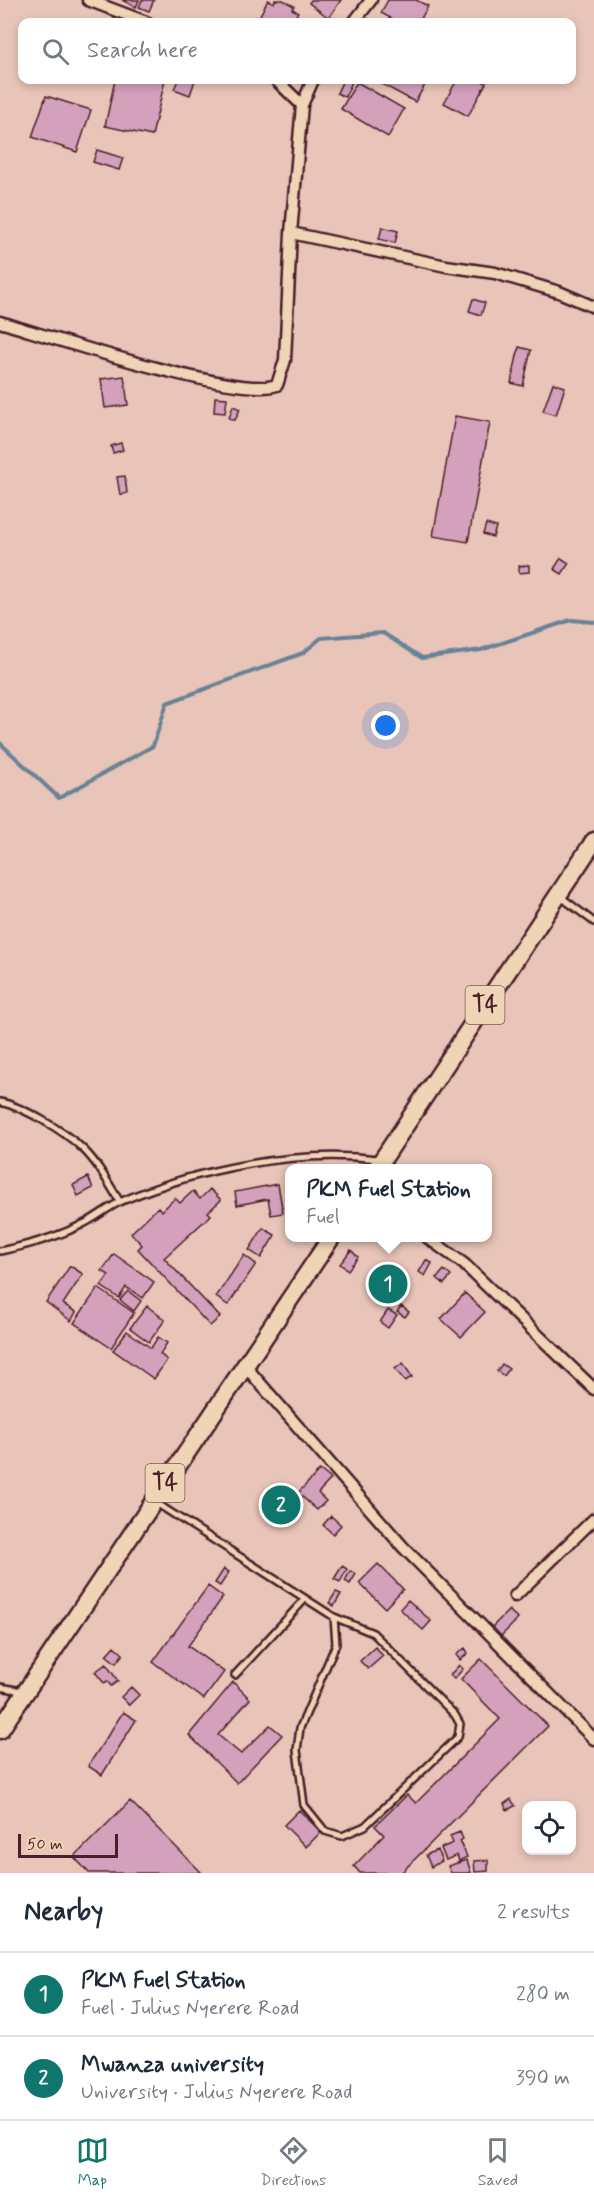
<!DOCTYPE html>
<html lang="en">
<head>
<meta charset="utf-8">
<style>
  :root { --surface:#fff; --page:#f6f6f7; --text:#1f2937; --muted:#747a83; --line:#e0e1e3; --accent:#0f766e }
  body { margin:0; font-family:Mynerve,sans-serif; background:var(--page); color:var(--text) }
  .controls { position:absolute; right:18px; bottom:18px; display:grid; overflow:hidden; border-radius:12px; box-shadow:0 3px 9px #0003 }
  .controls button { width:54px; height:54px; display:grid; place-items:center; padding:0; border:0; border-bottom:2px solid var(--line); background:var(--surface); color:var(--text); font:30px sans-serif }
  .scale { position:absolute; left:18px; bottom:15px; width:100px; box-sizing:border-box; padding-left:6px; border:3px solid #4a1f2b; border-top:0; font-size:16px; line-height:21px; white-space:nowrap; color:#4a1f2b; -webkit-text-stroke:4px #f0d4b6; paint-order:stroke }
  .you { position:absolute; left:386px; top:726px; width:21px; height:21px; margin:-15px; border:4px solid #fff; border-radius:50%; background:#1a73e8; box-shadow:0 0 0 9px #1a73e833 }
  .badge { display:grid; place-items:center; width:39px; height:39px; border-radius:50%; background:var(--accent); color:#fff; font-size:20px; font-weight:700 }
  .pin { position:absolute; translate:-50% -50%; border:3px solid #fff; box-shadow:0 2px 6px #0006 }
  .popup { position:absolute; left:285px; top:1164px; width:207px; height:78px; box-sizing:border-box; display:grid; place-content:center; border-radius:12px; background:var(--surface); filter:drop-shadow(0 2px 4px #0005); font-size:20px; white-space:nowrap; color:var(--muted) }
  .popup b { font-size:22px; color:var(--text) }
  .popup::after { content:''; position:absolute; left:50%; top:100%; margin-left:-12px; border:12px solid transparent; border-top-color:var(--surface) }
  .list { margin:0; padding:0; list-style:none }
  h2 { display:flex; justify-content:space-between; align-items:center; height:78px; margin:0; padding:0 24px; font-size:26px }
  h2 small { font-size:20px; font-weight:400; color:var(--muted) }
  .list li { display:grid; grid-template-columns:39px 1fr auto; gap:18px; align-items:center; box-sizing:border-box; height:84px; padding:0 24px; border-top:2px solid var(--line) }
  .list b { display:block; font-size:22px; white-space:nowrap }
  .list p { margin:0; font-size:20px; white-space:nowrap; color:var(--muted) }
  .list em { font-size:20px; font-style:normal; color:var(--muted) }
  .icon { flex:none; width:33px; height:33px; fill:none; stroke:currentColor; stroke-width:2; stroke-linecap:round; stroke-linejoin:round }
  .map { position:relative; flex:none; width:594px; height:1873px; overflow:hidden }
  .search { position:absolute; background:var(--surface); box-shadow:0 3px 9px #0003; left:18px; right:18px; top:18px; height:66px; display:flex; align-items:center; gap:15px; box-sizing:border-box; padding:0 21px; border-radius:12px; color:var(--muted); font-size:22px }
  .sheet { height:246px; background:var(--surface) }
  nav { display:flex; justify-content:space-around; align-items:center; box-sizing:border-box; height:84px; border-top:2px solid var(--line); background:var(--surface); font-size:16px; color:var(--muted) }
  nav a { display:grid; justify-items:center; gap:3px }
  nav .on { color:var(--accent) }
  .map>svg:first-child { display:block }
</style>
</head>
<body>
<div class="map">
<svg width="594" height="1873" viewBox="0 0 594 1873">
  <rect width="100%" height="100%" fill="#e8c5b8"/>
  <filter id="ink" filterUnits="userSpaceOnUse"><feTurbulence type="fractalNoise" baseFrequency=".0167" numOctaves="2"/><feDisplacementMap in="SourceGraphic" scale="12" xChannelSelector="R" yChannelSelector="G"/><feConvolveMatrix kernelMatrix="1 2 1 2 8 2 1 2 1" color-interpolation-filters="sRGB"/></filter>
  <g filter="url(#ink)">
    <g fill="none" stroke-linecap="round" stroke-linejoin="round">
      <path stroke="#688396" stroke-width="4" d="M0,743l59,55 94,-52 14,-43 136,-50 18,-15 62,-5 39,25 59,-8 90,-30 23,2"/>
    </g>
    <path fill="#d4a1bd" stroke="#4a1f2b" stroke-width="1.5" d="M122,0h17l-3,7z
      M142,0h12l-5,11 -10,-4z
      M268,0l6,3 1,-3h8l11,6 -2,3 6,3 -6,10 -35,-1z
      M311,0h30l-12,18 -20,-15z
      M388,0h28l12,6 -9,16h-21l-17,-9z
      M115,80h50l-13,56 -47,-10z
      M178,80h17l-5,15 -16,-6z
      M343,80h10l-8,17 -8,-4z
      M379,80h49l-13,22 -37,-20z
      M457,80h23l6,3 -18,33 -24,-13z
      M357,82l47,27 -16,28 -47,-28z
      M46,96l45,14 -14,42 -45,-15z
      M97,150l26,8 -4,12 -26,-8z
      M382,227l16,4 -3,12 -16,-4z
      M473,299l12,4 -4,12 -12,-4z
      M519,347l12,3 -8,36 -12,-3z
      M124,376l4,29 -23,3 -4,-29z
      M553,383l12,4 -9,28 -13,-4z
      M215,397l12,1 -2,15 -11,-1z
      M233,406l7,3 -5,11 -6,-2z
      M455,416l35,6 -22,120 -35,-6z
      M121,443l2,7 -10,3 -2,-7z
      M125,476l2,17 -7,2 -3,-18z
      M486,524l10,3 -3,10 -10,-3z
      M561,558l8,5 -7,11 -8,-5z
      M529,565v7l-10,1v-7z
      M88,1177l5,11 -15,8 -5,-11z
      M278,1184l5,29 -12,2 -3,-16 -31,6 -2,-13z
      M210,1189l11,11 -13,12 3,3 -47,43 56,59 -10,9 -72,-77 4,-4 -11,-12 27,-26 4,4 13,-13 5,5 13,-12 7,8z
      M263,1228l12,7 -14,23 -12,-8z
      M351,1250l7,7 -10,13 -8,-6z
      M114,1254l40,28 -11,16 -17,-11 -7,11 -18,-12 8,-11 -7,-4z
      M244,1255l12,9 -28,41 -12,-8z
      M426,1260l6,3 -7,13 -6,-4z
      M70,1266l13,8 -20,30 13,8 -5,9 -25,-19z
      M444,1270l7,6 -7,8 -7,-6z
      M98,1288l36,25 -23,35 -37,-25z
      M128,1291l13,10 -7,10 -14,-11z
      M465,1293l20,19 -24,25 -20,-18z
      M147,1306l18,14 -16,22 -19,-14z
      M401,1306l8,6 -4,5 -8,-5z
      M388,1310l9,5 -9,13 -8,-6z
      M127,1331l24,17 7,-11 9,6 -7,11 7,6 -13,19 -41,-29z
      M403,1363l9,14 -7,4 -10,-12z
      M502,1364l7,5 -5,7 -7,-5z
      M320,1470l11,9 -13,14 8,8 -9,9 -19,-17z
      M331,1516l10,9 -8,9 -10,-9z
      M378,1564l25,25 -18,19 -26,-25z
      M342,1566l5,3 -7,13 -6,-3z
      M224,1569l5,3 -9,14 -5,-3z
      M350,1571l6,3 -6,10 -5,-3z
      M208,1586l15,11 -35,49 36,26 -20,27 -51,-37z
      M336,1592l5,2 -7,12 -5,-3z
      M408,1600l23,21 -8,9 -23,-21z
      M509,1610l9,9 -17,17 -9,-9z
      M114,1646l9,8 -7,9 -10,-8z
      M375,1647l8,9 -15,13 -8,-8z
      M465,1648l3,5 -8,7 -4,-5z
      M481,1659l67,67 -147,147h-41l-6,-7 30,-31 -9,-9 32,-31 9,8 84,-84 -39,-40z
      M106,1664l12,17 -7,5 -4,-5 -3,2 -9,-11z
      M459,1665l4,4 -9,10 -4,-4z
      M233,1682l17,17 -32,36 23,19 29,-29 12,10 -45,48 -48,-48z
      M131,1687l8,8 -10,10 -8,-8z
      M123,1712l13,8 -34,55 -14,-9z
      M511,1799l4,7 -8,4 -3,-6z
      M130,1801l72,72h-113l-15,-16z
      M299,1810l22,22 -15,15 -22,-22z
      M460,1832l3,7 -3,2 7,16 -8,4 -2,-6 -11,5 -5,-12 12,-5 -3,-7z
      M437,1850l5,11 -11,6 -5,-12z
      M467,1860l4,13h-20l-3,-7z
      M488,1860v11l-13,1 -1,-11z"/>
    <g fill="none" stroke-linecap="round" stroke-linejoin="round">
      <g stroke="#4a1f2b" stroke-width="10">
        <path id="service" d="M561,897l33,25
          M0,1102c24,5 64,29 82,46 16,15 27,36 38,54
          M0,1251c29,-6 56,-13 83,-27 13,-6 25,-17 39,-23 75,-32 175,-52 256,-42
          M156,1503l178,114 2,27 -36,84 -3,22 7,55 21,26 17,5 23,-10 93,-89 2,-13 -5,-9 -82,-82 -39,-16
          M235,1675l70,-76
          M0,1687l22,4"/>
      </g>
      <g stroke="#4a1f2b" stroke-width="15">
        <path id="minor" d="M88,0l58,22
          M354,22l17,-22
          M276,80l26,25
          M291,233l155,33 49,7 64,19 35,15
          M0,322c51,15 236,77 277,63l8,-25 6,-127 11,-128 11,-25
          M428,1238l36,26 130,125
          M245,1366l158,181 191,192
          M515,1596l79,-77"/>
      </g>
      <g stroke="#4a1f2b" stroke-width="21">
        <path id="trunk" d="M377,1168l217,-327
          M0,1730l331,-492"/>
      </g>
      <use href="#service" stroke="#f0d4b6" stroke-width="5"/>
      <use href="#minor" stroke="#f0d4b6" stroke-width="10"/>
      <use href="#trunk" stroke="#f0d4b6" stroke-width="16"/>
    </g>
  </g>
  <g text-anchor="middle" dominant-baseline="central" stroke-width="5" stroke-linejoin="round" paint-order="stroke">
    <g fill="#f0d4b6" stroke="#7c5555" stroke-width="1.5">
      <rect x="465.5" y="986" width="39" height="38" rx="4.5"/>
      <rect x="145.5" y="1464" width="39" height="38" rx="4.5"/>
    </g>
    <g font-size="22" font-weight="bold" fill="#4a1f2b">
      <text x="485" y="1005">T4</text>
      <text x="165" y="1483">T4</text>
    </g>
  </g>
</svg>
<div class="controls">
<button><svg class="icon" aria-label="locate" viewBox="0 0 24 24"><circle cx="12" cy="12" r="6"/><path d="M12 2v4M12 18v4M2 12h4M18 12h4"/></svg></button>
</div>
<div class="scale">50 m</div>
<div class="you"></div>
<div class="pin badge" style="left:388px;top:1284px">1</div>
<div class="popup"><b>PKM Fuel Station</b>Fuel</div>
<div class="pin badge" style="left:281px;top:1505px">2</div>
<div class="search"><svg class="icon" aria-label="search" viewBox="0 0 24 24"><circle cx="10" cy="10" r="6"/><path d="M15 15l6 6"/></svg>Search here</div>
</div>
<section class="sheet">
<h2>Nearby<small>2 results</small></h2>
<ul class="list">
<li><span class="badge">1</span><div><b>PKM Fuel Station</b><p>Fuel · Julius Nyerere Road</p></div><em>280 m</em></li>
<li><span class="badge">2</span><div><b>Mwanza university</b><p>University · Julius Nyerere Road</p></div><em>390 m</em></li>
</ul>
</section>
<nav>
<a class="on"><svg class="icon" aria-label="map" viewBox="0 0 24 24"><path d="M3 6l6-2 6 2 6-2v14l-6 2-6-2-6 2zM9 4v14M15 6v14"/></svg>Map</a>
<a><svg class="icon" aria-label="directions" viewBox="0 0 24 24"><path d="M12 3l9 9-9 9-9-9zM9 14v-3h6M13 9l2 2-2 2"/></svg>Directions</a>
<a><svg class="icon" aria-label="saved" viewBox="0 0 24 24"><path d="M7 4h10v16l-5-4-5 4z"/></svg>Saved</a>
</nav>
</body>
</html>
